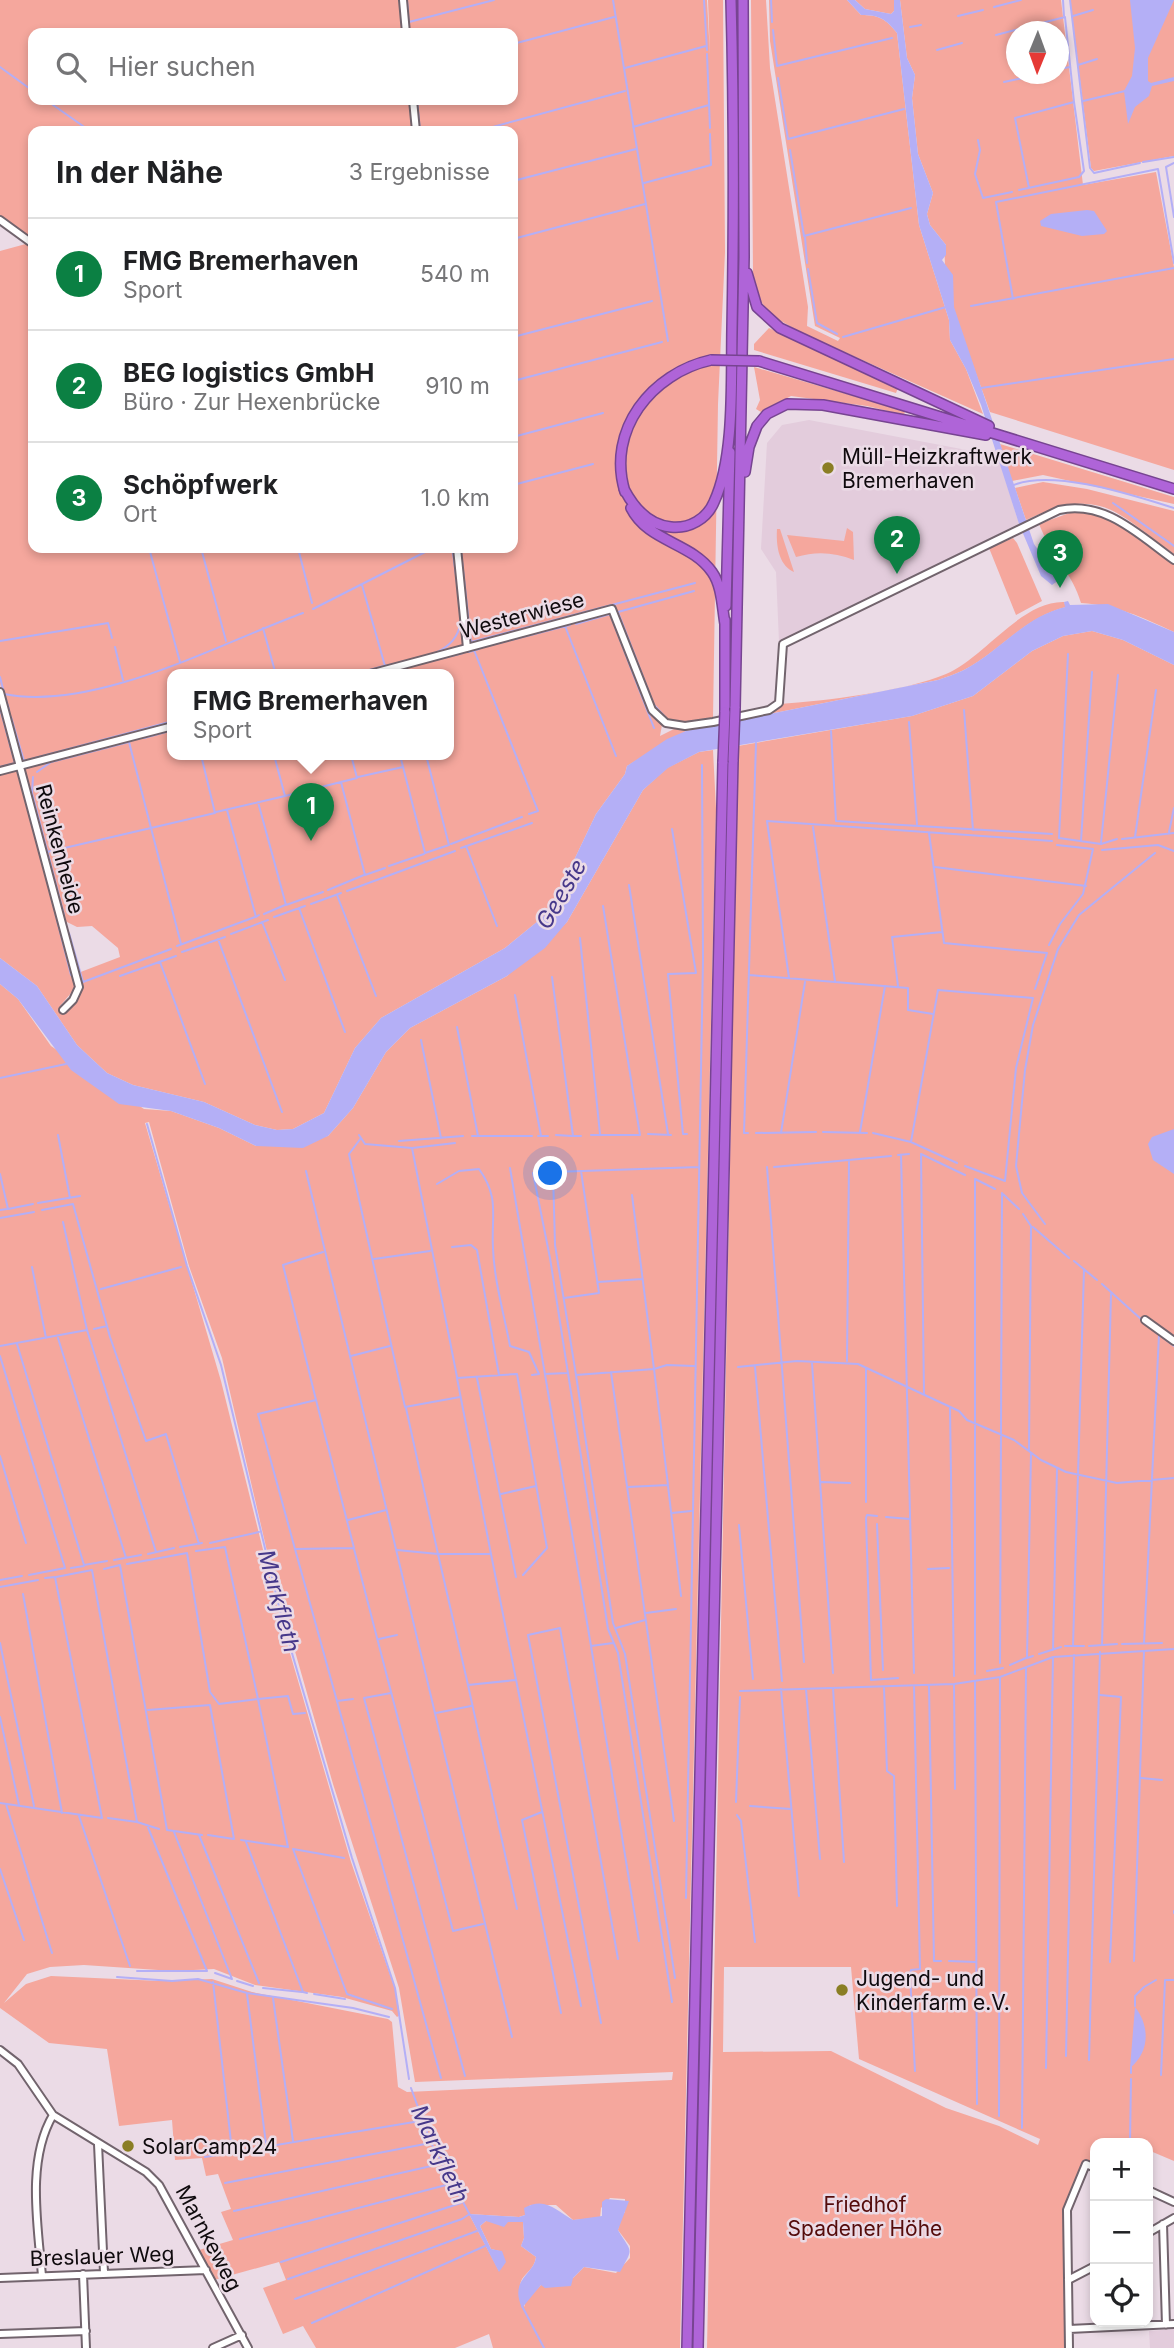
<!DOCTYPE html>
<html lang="de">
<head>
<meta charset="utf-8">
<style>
  :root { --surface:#fff; --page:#f2f2f2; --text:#202124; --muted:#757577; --line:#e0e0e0; --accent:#0b8043 }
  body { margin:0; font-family:Inter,sans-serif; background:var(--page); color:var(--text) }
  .controls { position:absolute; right:21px; bottom:21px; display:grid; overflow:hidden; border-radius:14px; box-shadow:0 4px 10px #0003 }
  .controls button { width:63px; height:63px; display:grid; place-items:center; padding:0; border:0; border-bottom:2px solid var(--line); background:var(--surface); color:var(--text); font:35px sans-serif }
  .compass { position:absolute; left:1006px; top:21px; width:63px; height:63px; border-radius:50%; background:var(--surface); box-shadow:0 4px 10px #0003; rotate:181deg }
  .you { position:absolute; left:551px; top:1174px; width:24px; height:24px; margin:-18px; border:5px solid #fff; border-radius:50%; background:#1a73e8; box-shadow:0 0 0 10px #1a73e833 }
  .badge { display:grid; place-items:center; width:46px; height:46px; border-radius:50%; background:var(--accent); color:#fff; font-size:23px; font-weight:700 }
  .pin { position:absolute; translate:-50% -58px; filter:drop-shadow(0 2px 4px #0008) }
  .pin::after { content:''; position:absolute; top:37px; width:24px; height:21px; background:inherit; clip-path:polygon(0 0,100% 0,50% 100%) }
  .popup { position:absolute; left:167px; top:669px; width:287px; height:91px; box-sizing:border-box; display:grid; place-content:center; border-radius:14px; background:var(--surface); filter:drop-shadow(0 2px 5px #0005); font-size:23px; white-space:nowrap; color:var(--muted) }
  .popup b { font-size:26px; color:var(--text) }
  .popup::after { content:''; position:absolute; left:50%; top:100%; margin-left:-14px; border:14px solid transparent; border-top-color:var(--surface) }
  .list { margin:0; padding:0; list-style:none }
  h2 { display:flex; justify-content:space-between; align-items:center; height:91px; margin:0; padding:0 28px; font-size:30px }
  h2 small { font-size:23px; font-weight:400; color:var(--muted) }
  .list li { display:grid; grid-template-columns:46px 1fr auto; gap:21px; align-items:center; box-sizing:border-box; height:112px; padding:0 28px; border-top:2px solid var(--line) }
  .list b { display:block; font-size:26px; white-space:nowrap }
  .list p { margin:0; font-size:23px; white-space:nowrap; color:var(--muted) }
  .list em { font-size:23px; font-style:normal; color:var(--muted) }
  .icon { flex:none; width:38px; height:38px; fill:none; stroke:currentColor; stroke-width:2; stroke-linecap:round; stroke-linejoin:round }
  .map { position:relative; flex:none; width:1174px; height:2348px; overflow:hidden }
  .search { position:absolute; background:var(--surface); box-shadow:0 4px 10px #0003; left:28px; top:28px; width:490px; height:77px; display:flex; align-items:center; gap:18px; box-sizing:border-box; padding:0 24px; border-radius:14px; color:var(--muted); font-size:26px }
  .panel { position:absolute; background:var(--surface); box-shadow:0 4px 10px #0003; left:28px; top:126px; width:490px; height:427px; border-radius:14px }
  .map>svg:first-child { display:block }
</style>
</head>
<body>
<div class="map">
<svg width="1174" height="2348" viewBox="0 0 1174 2348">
  <rect width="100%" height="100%" fill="#ebdbe6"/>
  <path fill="#e3ccdc" d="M809,420l189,36 21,68 -240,118 -3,-70 -15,-23 6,-106 15,-18z
    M1174,2329v19h-24l-1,-17z"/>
  <path fill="#f5a79d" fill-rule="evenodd" d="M0,0h707l3,55 -2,-55h15l2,252 -7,152 -5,315 -25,4 -26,-5 -4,2 4,5 -2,11 16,-8 93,-16 11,-8c44,-3 127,-13 166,-30 39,-17 75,-73 118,-72l2,5c-41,10 -66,44 -102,63 -8,4 -18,7 -26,10l-252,51 -59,35 -2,8 -29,40 -41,86 -12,17 -38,31 -124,70 -26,30 -31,65 -31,16 -16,1 -22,-5 -51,-23 -71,-17 -26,-12 -30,-28 -40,-59 -37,-28v-260l77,288 -17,20 5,8 15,-18 -2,-23 42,-16 -2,-9 -26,-22 -15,1 -14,-7 -63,-236v-433l33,-9v306h480v-417h-480v109l-33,-24zM33,33h480v67h-480zM173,675h276v80h-276z
    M751,0h15l4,68 38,239 -1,19 31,15 2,-3 -25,-12 -45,-285 -1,-41h78l14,15c18,0 25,4 36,18l22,192 30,95 1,20 16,29 17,45 -181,-81 -21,-12 -11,-7 -11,-15 -6,-23z
    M855,0h39v11l-3,3 -26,-5z
    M900,0h161l22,185 73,-13 18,95v203l-184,-58c-13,-39 -53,-130 -44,-167l-16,-20 -3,-11 6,-21 -15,-39 -6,-56 3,-23 -8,-17zM1016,32h42v42h-42z
    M1070,0h104v156l-80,15 -3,-3z
    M769,328l129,60 -2,5 -142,-43v-6z
    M754,367l151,44 -1,4 -37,-9 -76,-10 -30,16 -5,-3 4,-9z
    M1000,444l174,53v7l-131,-29 -31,6z
    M1043,482l44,7 87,22v43c-60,-43 -73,-69 -148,-34l-11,-32z
    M1075,511c38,1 70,33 99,53v68c-32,-15 -58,-27 -93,-29 -8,-29 -31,-50 -42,-79z
    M847,528l6,4 1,28c-20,-8 -38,-9 -58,-3l-9,-22 57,6z
    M777,529h3l14,43c-16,-7 -18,-28 -17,-43z
    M1013,538l4,5 25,58 -26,14 -27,-67z
    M1092,631l31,9 51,25v1496l-26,-11v-7h-16l-11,-4 -1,4h-25v22l-10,-4 -21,50 1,137h-358l31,-1602 174,-30 61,-20 59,-45 31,-15zM724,1967h127l8,92 181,80 -2,6 -39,-19 -53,-18 -115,-57 -108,1z
    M713,750l3,59 -36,1539h-187l-4,-14 -34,14h-139l-13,-22 -20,8 -20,-46 23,-8 -7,-18 -65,18 -15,-30 34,-10 -12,-28 10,-3 -13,-35 -12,2 -4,-18 -27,2 -3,-40 -53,6 -12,-77 -58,-6 -49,-35v-1024l18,15 33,47 93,63 27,2 48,17 37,18 72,-10 25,-28 33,-56 24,-24 97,-52 60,-54 76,-132 24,-22 32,-16zM149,1122l40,144 33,92 48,206 63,220 66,204 16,94 258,-10 -1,8 -265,12 -9,-5 -6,-65 -4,-3 -136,-27 -40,-13 -52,2 -109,-5 -25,8 -22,19 23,-29 23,-7 34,-2 89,6 41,-2 41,16 87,12 50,14 5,6 3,-2 -5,-26 -44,-127 -69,-236 -61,-245 -76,-258zM610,2198l15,1v13l-5,6 -2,12 12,16v12l-14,15 -32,-6 -11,11 -32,7 -16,16v6c-15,-35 8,-29 11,-50l-15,-11 3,-8 -1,-16 -37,-1 -6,5 11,23 8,2v20l-30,-57 50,3 6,-2 5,-10h26l17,15 27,-2 1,-10z"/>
  <path fill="#b4aff6" d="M847,0h8l10,9 26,5 3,-3v-11h6l7,58 8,17 -3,23 6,56 15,39 -6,21 3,11 16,20v10l-4,5 11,15 1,32 80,237 25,36 -7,5 -11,-9 -22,-52 -38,-119 -15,-36 -16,-29 -1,-20 -30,-95 -22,-192c-11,-14 -18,-18 -36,-18z
    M1130,0h44l-26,58v23l3,2 23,-6v4l-22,5 -3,10 -14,11 -7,17 -4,-33 8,-15 3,-28z
    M1087,210l7,1 13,20 -3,3 -22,2 -41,-10 -1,-5 11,-7z
    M1068,601l2,4 38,-1 66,28v33l-51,-25 -31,-9 -29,5 -31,15 -59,45 -61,20 -213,36 -31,16 -25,22 -76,132 -22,26 -38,28 -97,52 -24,24 -33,56 -25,28 -25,12 -47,-2 -37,-18 -48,-17 -52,-7 -48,-34 -53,-71 -18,-15v-26l37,28 40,59 30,28 26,12 71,17 51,23 22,5 16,-1 31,-16 31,-65 26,-30 124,-70 38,-31 12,-17 41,-86 29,-40 2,-8 40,-27 19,-8 252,-51c8,-3 18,-6 26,-10 36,-19 60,-53 101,-63l-1,-5z
    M1174,1129v45l-21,-14 -5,-16 4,-7z
    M1135,2007c15,19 15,45 -5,61z
    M606,2199l23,2 -11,29c14,24 16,16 2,42l-36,-5 -11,11 -2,8 -26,2 -4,-3 -19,23c-13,-29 12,-33 14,-51l-15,-11 3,-8 -1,-16h-15l-4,5 -18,-6 -6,5 11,23 11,2 4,11 -7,10 -30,-58 50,3 6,-2 -1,-7c22,-12 32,3 49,12l29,-4v-14z"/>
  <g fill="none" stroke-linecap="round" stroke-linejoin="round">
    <path stroke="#b4aff6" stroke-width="2" d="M407,0l2,27
      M613,0l55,341
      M704,0l3,50
      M771,0l1,22
      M1063,0l1,16
      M1070,0l20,168 4,5 46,-10
      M994,7l27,-7
      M958,16l25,-6
      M1073,16l20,-6
      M409,22l85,-22
      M910,27l11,-2
      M773,30l4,36 115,-28
      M996,35l69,-18 9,85 -59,16 14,70
      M513,44l101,-27
      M937,50l25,-7
      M707,54l3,74
      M1078,65l19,-6
      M0,67l33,24
      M625,68l81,-22
      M1058,69l12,-2
      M778,78l10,61 116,-30
      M1004,82l37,-8
      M46,100l44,31
      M417,100l3,31
      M1083,101l42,-10
      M633,127l76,-22
      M478,131l147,-40
      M978,140l2,10 -5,24 8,24 29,-6
      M790,150l14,86 107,-28
      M1143,162l31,-5
      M1174,163l-8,4 8,50
      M513,181l123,-32
      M644,183l67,-18 -1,-31
      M1019,190l60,-13 5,-6 -10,-69
      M805,237l2,26
      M513,239l132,-35
      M808,269l9,54 20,11
      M1013,299l-17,-97 162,-33 16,94
      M971,306l203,-38
      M513,337l139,-36
      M843,337l103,-30
      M513,381l149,-39
      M981,388l193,-29
      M513,437l90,-24
      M513,485l80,-21
      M1011,486c41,-18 121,9 163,22
      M1113,503l61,43
      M149,548l31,114
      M201,548l25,93
      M298,548l14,55
      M449,550l4,3 7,52
      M461,552l10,90 224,-59
      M362,585l23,81c30,-8 74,-9 76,-48
      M313,609l120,-61
      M576,624l34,-10 44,114
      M565,626l51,130
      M263,628l13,47
      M0,641l108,-18 4,15
      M487,646l83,-21
      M115,647l8,33
      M474,650l64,161 -9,3
      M469,652l10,-3
      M1068,654l-9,184 42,6 16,-5
      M403,668l60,-15
      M399,669l4,-1 2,7
      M351,675l33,-9
      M381,675l9,-3
      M0,677l4,16
      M0,708l15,55 -15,4
      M9,709l-5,-15c91,18 214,-50 299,-81
      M964,710l9,120
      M11,717l13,44 149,-40
      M666,718l-12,-13 -36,-93 76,-21
      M909,722l8,102
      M831,731l5,90 216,13
      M144,738l29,-8
      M403,767l22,86 24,-8 -23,-90
      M37,772l14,-10 78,-20 22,86 -104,24
      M33,777l-1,16 32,122
      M358,777l45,-10 -3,-12
      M341,782l24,93 20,-7
      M285,796l72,-18 -6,-23
      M258,802l28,103 37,-13
      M227,810l29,107 3,-2
      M216,812l69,-16 -11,-41
      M813,827l22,154
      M672,829l24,144 -28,1 15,160h4
      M1169,832l5,-24
      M929,833l15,110 103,10 -12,36
      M1135,837l21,-147
      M1122,839l52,-6
      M1081,841l11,-169
      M1101,843l17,-168
      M451,844l71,-27
      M466,846l31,80
      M461,848l71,-25
      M1102,850l56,-5 16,6
      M389,866l35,-12
      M935,867l151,19
      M46,876l25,99
      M629,885l39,249
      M328,890l36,-15
      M347,891l108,-40
      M337,895l39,101
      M311,904l30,-11
      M299,908l46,124
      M264,914l21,-9
      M274,917l31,-11
      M262,922l23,58
      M69,933l14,49 88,-33
      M231,934l37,-14
      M580,938l20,196
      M218,939l64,173
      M181,944l-30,-116 64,-15 -14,-58
      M1049,945l11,-21 23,-30 10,-45 -36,-4
      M177,946l78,-29
      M182,952l43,-15
      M160,962l45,122
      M749,975l159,13v22l25,4
      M120,976l56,-20
      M552,977l21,159h8
      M789,978l-22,-157 285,20
      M898,986l-6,-49 50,-5
      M515,995l26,141
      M457,1027l21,109
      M421,1040l20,98
      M0,1078l66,-14
      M147,1124l40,142 34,99 61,254 70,239 43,130 14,91
      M823,1132l44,1
      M860,1132l25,-146
      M748,1133h-4l12,-390
      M756,1133l60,-1
      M781,1133l24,-151
      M873,1133l38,9 46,21
      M648,1134l23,1
      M58,1135l12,63
      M359,1135l6,9 47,4 43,-5
      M556,1135l16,1
      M591,1135h49l-37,-229
      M472,1136h60
      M538,1136h10
      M361,1138l-12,16 56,253 55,-10
      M399,1141l64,-5
      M911,1142l27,-152 95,8 -17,70 -11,113 -40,-15
      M412,1148l45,229
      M898,1155l11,-1
      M901,1155l13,518
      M767,1167l37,495
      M774,1167l117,-11
      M510,1168l81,478
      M306,1171l206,866
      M533,1173l17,85 58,371 10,24 54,349
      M0,1174l8,35 25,-5
      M437,1184l22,-13 20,-2c21,29 12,47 14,79 1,32 11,66 17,98l19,6 10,22
      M1003,1194l16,15
      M632,1195l22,174 -78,6 37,248 12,31 50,324
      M38,1203l42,-7
      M0,1210l7,-1
      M42,1210l31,-6 37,133 36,104 20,-7 33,110
      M1023,1214l8,12 -2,224
      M0,1218l34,-6
      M63,1222l24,108
      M1045,1224l-23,-31 -6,-27 9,-96 8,-45 25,-76 21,-34 76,-62
      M1033,1227l36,31
      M452,1247l19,-2 6,5 22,125
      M374,1259l56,-8
      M1074,1261l23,19
      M32,1267l14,71
      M1084,1269l-11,377h11
      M598,1282l44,-3
      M1102,1284l40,36
      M101,1289l80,-22
      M564,1298l35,-5 -18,-122
      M94,1329l13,-3
      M1153,1330l21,16
      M58,1338l68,220
      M17,1344l67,221 23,-4
      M0,1346l87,-16 69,222
      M0,1356l65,212 -36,7
      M351,1356l39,-10
      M847,1361l2,-199
      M812,1363l21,310
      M738,1367l59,-6 61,3 101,47 8,9 47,20 27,20 25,12 51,11 57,-5
      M755,1367l27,314
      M611,1372l63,449
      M545,1374l22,-1
      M532,1375l7,-1
      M576,1375l-21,-130 -2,-73 146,-5
      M477,1378l39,199
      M924,1395l-3,-241 44,21
      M316,1400l38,148 -59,1 -37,-135 58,-14 -33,-135 40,-13
      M950,1408l4,268
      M1031,1453l-4,205 6,-2
      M0,1456l26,87
      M821,1482l29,1
      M668,1486l13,110
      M628,1487l40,-2 -14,-116 13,-4 27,1
      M501,1494l35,-8
      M866,1502v-134
      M672,1513l19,-2
      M877,1516l-10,-1 -1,3 5,162 27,-2
      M886,1517l24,2
      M348,1520l38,-10
      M877,1524l6,146
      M739,1525l14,154
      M210,1543l49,-11
      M180,1547l22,-4
      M295,1549l146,529
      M354,1549l99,382 30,-7
      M397,1550l41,4 -32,-146
      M148,1554l26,-6
      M491,1554l90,452
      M114,1560l27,-5
      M127,1564l60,-11 23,139 9,12 39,-5 -33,-152 -29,4
      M71,1568l13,-2
      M104,1569l16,-4 47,265 35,5
      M928,1569l21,-1
      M56,1577l36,-7 45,252 -29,-4
      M0,1580l22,-4
      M0,1587l38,-7
      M23,1594l39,219
      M646,1613l30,-4
      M616,1628l29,-8
      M379,1639l18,-4
      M0,1643l34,163
      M613,1643l-22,3 48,295
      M1144,1643l15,-308
      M1122,1644l40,-1
      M1102,1645l9,-351
      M1065,1646h8
      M1089,1646l28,-2
      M1053,1650l4,-181
      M1039,1654l22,-7
      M1000,1663l2,-470
      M1010,1665l16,-7
      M987,1671l16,-3
      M975,1674v-495l20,10
      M516,1680l-48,5 49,224
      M975,1682l2,422
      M468,1685l-30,-131h53l-34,-176 60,-4 30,174 -24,27
      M954,1685l1,104
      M914,1686l6,283 -9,1 -1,4 5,97
      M929,1686l5,275h7
      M833,1688l11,174
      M884,1688l3,83 7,5 3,130
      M781,1689l18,207
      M806,1689l14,170
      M740,1691l214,-7 46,-7 53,-20 121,-8
      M391,1693l-27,5 101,378
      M1100,1695l21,2 -11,265
      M337,1701l16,-2
      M148,1710l62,-5 24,134 -26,-4
      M436,1713l35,-7
      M0,1717l19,88
      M1141,1778l21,2
      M736,1802l4,-105
      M0,1803l102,15 -47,-241 -10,1
      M6,1804l46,149
      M750,1806l41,3
      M542,1812l-20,8 39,193
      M737,1815l4,6 14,121
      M79,1816l51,150
      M137,1822l22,7
      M174,1832l58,147 -17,-6
      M199,1835l60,148
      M241,1840l47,7 -30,-148 30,-3 5,18 12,-1
      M246,1842l57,150 4,1
      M344,1858l-51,-9 54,145 45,15
      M0,1869l24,71
      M686,1898l17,-938 -1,-195
      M1174,1911v2
      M949,1961l26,1
      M1134,1961l10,-310
      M137,1971h70l-60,-146
      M117,1977l55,4 26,-2 49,14 106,15 36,9
      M237,1981l16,5
      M213,1982l19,169
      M263,1988l39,4
      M247,1994l19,150
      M314,1994l31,5
      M273,1998l20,143
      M1135,2006v-10l9,-9 12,-7
      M601,2023l-73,-388 32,-7 58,331
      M1066,2056l8,-401
      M1089,2060l11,-408
      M1046,2068l7,-411
      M1131,2073v-6
      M1161,2075l4,-95h9
      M411,2088l20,55 39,72
      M999,2116l1,-439
      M1022,2128l4,-461
      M1130,2143l1,-64
      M205,2157l215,-36
      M225,2183l205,-40
      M234,2211l206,-47
      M240,2239l210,-55
      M281,2262l180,-59
      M288,2279l174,-60 6,-4
      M295,2299l182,-68
      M522,2306l22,42
      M312,2323l173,-77"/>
    <g stroke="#72646d" stroke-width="10">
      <path id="minor" d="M403,0l3,33
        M413,100l3,31
        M0,220l33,24
        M457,548l10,100
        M366,675l246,-66 40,101 14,13 19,3 28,-4 56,-12 10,-7 4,-59 276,-134c46,-10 80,25 115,50
        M0,692l79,295 -6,13 -10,10
        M0,771l173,-45
        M1145,1320l29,21
        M0,2050l18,14 35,51 93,57 13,13 89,163
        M98,2144l6,129
        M1148,2190l26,12
        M1163,2224l3,101
        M1148,2233l26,-15
        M83,2274l3,74
        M42,2276c-4,-50 -16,-115 11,-161
        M0,2278l206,-8
        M1068,2280l27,-14
        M1069,2329l105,-5
        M0,2334l86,-3
        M213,2348l29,-13
        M1069,2348l-2,-138 19,-46 9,4"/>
    </g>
    <g stroke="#774491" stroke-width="12">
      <path id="highway" d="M747,273l10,34 23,21 209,98
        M759,361l415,128
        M745,472l4,-25 8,-21 10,-12 20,-10 36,1 163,30
        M624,489c10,19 24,36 47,38 18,2 36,-8 43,-25 21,-45 17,-123 18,-173 2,-110 2,-219 -1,-329
        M625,492c-19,-62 27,-119 86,-132
        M631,508c17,34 60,34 81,64 10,14 10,35 13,52
        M726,606l4,-154
        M735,708l9,-451 -1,-257
        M725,712v-92
        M687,2348l36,-1586
        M698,2348l35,-1588"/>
    </g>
    <use href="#minor" stroke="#fff" stroke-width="6"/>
    <use href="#highway" stroke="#af64d8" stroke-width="9"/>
    <g stroke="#774491" stroke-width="12" stroke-linecap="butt">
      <path id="highway-bridge" d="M711,360l48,1
        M733,760l2,-52
        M723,762l2,-50"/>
    </g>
    <use href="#highway-bridge" stroke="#af64d8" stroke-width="9"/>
  </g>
  <g fill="#8a7e24" stroke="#ebdbe6" stroke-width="2.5">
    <circle cx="828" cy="468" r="7"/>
    <circle cx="842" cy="1990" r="7"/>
    <circle cx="128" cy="2146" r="7"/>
  </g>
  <g text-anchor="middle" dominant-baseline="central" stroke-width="5" stroke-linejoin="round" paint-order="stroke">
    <g font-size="21" fill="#0f0a0d" stroke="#ebdbe6" text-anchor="start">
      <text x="842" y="456">Müll-Heizkraftwerk<tspan x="842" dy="24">Bremerhaven</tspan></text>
      <text x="856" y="1978">Jugend- und<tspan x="856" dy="24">Kinderfarm e.V.</tspan></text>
      <text x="142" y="2146">SolarCamp24</text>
    </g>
    <g font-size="21" fill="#0f0a0d" stroke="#ebdbe6">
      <text transform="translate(522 615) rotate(-15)">Westerwiese</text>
      <text transform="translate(60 849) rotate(75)">Reinkenheide</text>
      <text transform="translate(209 2238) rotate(62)">Marnkeweg</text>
      <text transform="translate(102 2256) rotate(-2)">Breslauer Weg</text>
    </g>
    <g font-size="21" fill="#550c0b" stroke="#ebdbe6">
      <text x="865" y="2204">Friedhof<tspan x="865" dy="24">Spadener Höhe</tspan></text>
    </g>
    <g font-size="23" font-style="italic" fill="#46388a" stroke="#ebdbe6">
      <text transform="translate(561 894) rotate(-60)">Geeste</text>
      <text transform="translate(279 1601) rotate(75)">Markfleth</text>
      <text transform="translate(440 2154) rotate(65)">Markfleth</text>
    </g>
  </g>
</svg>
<div class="controls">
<button>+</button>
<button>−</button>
<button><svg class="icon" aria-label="locate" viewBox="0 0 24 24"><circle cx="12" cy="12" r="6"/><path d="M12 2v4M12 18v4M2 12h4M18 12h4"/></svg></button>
</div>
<svg class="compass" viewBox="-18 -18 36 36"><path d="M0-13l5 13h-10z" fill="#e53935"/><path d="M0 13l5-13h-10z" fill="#757577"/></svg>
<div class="you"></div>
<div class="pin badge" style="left:311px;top:841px">1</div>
<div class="popup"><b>FMG Bremerhaven</b>Sport</div>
<div class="pin badge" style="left:897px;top:574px">2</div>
<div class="pin badge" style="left:1060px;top:588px">3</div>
<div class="search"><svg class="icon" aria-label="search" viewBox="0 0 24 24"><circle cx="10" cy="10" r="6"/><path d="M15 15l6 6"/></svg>Hier suchen</div>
<section class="panel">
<h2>In der Nähe<small>3 Ergebnisse</small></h2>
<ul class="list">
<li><span class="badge">1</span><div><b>FMG Bremerhaven</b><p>Sport</p></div><em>540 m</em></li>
<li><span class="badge">2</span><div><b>BEG logistics GmbH</b><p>Büro · Zur Hexenbrücke</p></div><em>910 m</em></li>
<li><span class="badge">3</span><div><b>Schöpfwerk</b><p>Ort</p></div><em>1.0 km</em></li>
</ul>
</section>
</div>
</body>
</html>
